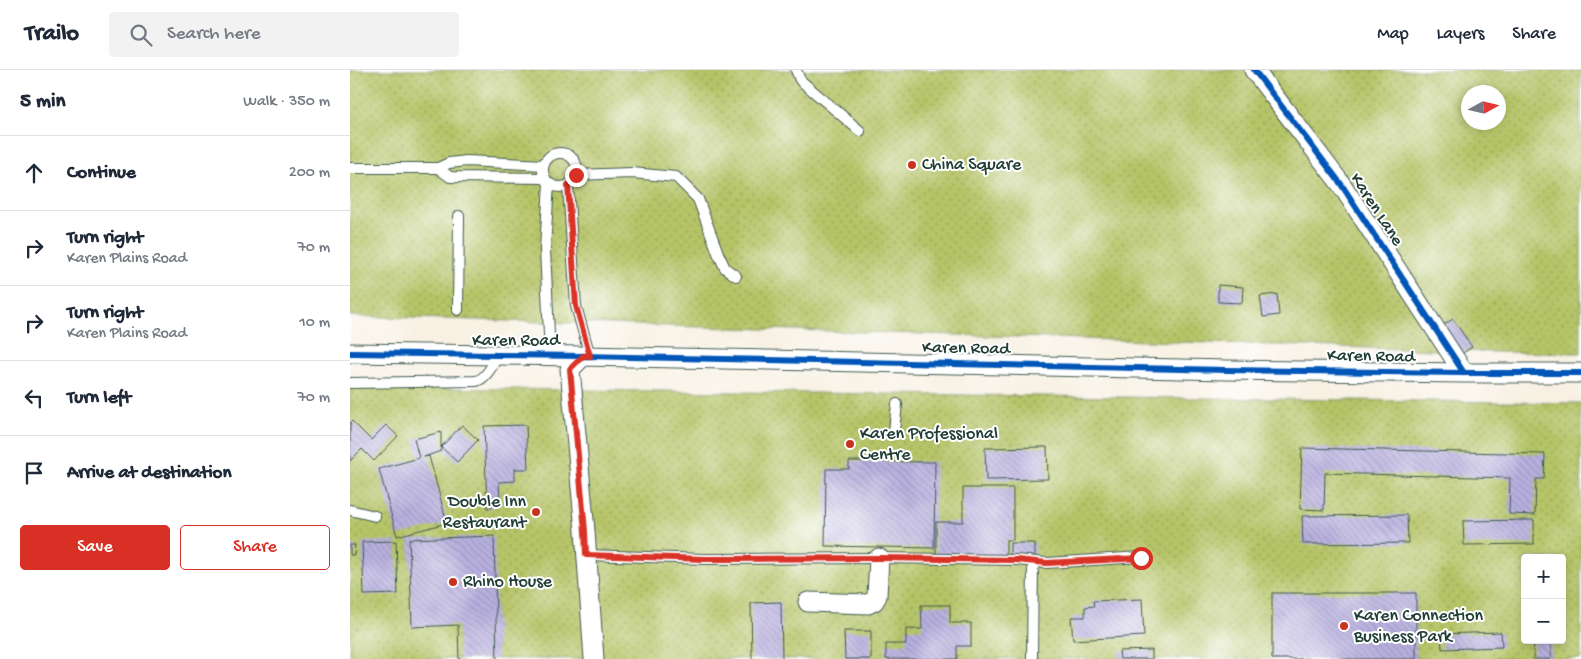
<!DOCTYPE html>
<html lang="en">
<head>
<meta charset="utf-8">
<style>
  :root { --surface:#fff; --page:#f2f2f3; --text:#1f2937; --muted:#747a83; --line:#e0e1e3; --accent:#d93025 }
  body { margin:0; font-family:"Gochi Hand",sans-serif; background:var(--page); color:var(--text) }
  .controls { position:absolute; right:15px; bottom:15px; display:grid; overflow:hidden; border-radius:5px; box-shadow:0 2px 8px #0003 }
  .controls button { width:45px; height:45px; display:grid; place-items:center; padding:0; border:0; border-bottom:1px solid var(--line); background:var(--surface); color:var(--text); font:25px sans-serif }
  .compass { position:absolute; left:1111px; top:15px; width:45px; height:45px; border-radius:50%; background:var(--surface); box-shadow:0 2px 8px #0003; rotate:82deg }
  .stop { position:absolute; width:15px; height:15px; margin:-11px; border:4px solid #d93025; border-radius:50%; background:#fff }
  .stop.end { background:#d93025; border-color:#fff; box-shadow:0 1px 5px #0008 }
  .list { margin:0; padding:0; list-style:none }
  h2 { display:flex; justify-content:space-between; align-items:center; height:65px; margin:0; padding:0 20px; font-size:21px }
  h2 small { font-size:16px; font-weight:400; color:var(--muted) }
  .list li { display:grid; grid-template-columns:32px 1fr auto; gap:15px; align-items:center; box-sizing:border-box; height:75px; padding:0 20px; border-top:1px solid var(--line) }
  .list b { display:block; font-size:19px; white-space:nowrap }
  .list p { margin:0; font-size:16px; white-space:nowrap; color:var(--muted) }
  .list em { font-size:16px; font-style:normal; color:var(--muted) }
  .actions { display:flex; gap:10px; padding:15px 20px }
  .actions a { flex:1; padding:11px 0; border:1px solid var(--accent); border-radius:5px; text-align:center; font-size:18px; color:var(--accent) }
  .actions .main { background:var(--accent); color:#fff }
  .icon { flex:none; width:28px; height:28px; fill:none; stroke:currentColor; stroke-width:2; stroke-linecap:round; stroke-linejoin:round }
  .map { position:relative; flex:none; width:1231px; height:589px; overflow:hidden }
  header { display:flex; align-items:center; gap:30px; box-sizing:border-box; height:70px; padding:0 25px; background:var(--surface); border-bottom:1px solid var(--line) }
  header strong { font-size:24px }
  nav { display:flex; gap:28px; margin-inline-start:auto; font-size:18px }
  .search { width:350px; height:45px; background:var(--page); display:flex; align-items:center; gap:12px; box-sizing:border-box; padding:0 18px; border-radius:5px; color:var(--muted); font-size:19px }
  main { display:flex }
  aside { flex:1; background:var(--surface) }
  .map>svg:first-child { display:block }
</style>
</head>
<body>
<header>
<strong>Trailo</strong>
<div class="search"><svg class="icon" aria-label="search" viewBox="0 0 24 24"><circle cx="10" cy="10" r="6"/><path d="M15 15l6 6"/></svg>Search here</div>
<nav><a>Map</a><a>Layers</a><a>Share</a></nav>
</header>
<main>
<aside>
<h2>5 min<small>Walk · 350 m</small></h2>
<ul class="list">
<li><svg class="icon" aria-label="ahead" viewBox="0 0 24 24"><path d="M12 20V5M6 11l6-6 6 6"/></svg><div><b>Continue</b></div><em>200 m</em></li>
<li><svg class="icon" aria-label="right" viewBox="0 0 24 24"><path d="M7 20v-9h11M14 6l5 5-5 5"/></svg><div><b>Turn right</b><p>Karen Plains Road</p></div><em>70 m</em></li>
<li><svg class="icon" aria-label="right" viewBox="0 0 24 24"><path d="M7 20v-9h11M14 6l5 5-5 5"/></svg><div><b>Turn right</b><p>Karen Plains Road</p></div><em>10 m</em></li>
<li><svg class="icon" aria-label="left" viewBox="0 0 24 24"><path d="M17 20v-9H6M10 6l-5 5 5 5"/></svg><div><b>Turn left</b></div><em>70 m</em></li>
<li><svg class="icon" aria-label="arrive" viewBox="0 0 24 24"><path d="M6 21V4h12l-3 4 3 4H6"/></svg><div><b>Arrive at destination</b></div></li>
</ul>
<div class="actions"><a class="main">Save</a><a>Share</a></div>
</aside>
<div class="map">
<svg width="1231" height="589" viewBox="0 0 1231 589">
  <defs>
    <pattern id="garden-dots" width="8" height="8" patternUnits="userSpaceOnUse" patternTransform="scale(1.25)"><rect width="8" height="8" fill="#b6c467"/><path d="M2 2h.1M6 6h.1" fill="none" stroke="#93a056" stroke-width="1.8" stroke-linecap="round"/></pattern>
    <pattern id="building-back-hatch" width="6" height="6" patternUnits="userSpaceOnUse" patternTransform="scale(1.25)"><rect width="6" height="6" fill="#b9b1e0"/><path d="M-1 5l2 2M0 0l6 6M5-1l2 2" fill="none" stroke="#9691b6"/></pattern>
  </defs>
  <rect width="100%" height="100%" fill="#fff"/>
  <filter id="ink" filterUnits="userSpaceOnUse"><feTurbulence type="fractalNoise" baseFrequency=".02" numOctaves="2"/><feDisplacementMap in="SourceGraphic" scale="10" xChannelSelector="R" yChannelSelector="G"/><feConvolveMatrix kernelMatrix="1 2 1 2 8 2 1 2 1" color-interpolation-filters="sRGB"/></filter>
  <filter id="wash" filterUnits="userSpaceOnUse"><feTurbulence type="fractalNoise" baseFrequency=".0096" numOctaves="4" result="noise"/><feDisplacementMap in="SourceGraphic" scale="20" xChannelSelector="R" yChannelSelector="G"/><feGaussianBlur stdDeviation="1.12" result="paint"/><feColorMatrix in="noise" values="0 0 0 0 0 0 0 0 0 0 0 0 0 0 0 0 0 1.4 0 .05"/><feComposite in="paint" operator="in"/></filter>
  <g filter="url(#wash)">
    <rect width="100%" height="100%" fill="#f8f1e3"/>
    <path fill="url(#garden-dots)" stroke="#6a804e" fill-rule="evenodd" d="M0,0h1231v283l-85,-1 -1146,-36zM1118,22h30v30h-30z
      M0,317l1231,16v256h-1231zM1175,488h37v82h-37z"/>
    <g id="blocks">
      <path fill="url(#building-back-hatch)" d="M868,215l25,2 -1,16 -24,-1z
        M927,224l2,21 -16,2 -3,-21z
        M1103,249l19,28 -15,10 -19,-29z
        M2,351l19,19 15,-15 12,11 -24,25 -12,-12 -12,12v-38z
        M112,355l16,15 -21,22 -16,-15z
        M176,355l2,44h-13v12l-16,1 1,19h-8v7h-5l-3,-82z
        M91,362v19l-17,6 5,-1 18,67 -50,13 -18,-67 40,-11 -5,-19z
        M697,377l1,32 -62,1 -1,-32z
        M952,378l243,6 -1,25h-8l-1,36 -26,-1 1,-36 -185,-5 -1,37 -24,-1z
        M499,391l86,1 -1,86 -109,-2 1,-77h23z
        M613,418h50v52h-7v17h-70v-35h27z
        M1057,445l1,28 -105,1 -1,-28z
        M1184,450v24l-70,1 -1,-24z
        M144,466l3,123h-38l-1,-34 -46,2 -3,-88z
        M46,471l2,53 -34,1 -2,-53z
        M660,473h25v13h-25z
        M0,475h5l-1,10h-4z
        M922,523h144v66h-144z
        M792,529l2,37 -71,4 -2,-23h14v-10l9,-1 -1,-5z
        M431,532l1,57h-30l-1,-56z
        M571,535h29v18h21v23h-14v13h-71v-15h20v-15h16z
        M494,561h27v28h-26z
        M1151,562l1,15 -60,2 -1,-15z
        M1184,570h17v19h-18z
        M802,580v9h-32l-1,-8z"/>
    </g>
  </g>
  <g filter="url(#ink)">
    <use href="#blocks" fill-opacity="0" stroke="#40584e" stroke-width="1"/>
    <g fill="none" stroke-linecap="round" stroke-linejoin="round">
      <g stroke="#40584e" stroke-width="12">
        <path id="lane" d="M446,0l4,10 60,51
          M193 100a17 17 0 1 1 34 0a17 17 0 1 1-34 0Z
          M0,98h88l11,-5 18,-2 77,4
          M88,98l12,9 95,1
          M226,105l56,-2 44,4 22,22 20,54 7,15 11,8
          M199,113l-4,66 5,107
          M218,115l8,121 14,50
          M108,240l1,-94
          M0,313l126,-2c10,-2 17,-17 22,-25
          M544,361l3,-27
          M0,440l25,6
          M236,485l119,4 174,-1 137,2 31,3 94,-6
          M682,589l1,-97"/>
      </g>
      <g stroke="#40584e" stroke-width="21">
        <path id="street" d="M904,0l87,114 123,189
          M0,283l233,3 644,14 237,3h117
          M233,286l-13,13 15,162 9,128
          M458,532l60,2 6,-3 3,-5 2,-38"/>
      </g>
      <use href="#lane" stroke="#fff" stroke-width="10"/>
      <use href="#street" stroke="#fff" stroke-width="19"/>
      <g stroke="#fff" stroke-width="9">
        <path id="cycleway" d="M904,0l87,114 123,189
          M0,283l233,3 644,14 237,3h117"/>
      </g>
      <use href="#cycleway" stroke="#0057b8" stroke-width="6"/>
    </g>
  </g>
  <g fill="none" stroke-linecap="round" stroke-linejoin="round" filter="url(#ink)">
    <path stroke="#d93025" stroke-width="6" d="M226,105l-3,6 -5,4 8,121 14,50h-7l-13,13 15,162 1,24 119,4 174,-1 137,2 31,3 94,-5"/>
  </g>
  <g fill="#c8321e" stroke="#fff" stroke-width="2">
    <circle cx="562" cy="95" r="5"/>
    <circle cx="500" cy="374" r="5"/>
    <circle cx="186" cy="442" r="5"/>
    <circle cx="103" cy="512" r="5"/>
    <circle cx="994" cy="556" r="5"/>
  </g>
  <g text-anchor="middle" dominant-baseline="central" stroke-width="4" stroke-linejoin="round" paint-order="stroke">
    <g font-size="18" fill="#1f3d34" stroke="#fff" text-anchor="start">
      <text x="572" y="95">China Square</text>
      <text x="510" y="364">Karen Professional<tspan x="510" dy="21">Centre</tspan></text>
      <text x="176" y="432" text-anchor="end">Double Inn<tspan x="176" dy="21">Restaurant</tspan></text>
      <text x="113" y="512">Rhino House</text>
      <text x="1004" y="546">Karen Connection<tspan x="1004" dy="21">Business Park</tspan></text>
    </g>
    <g font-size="18" fill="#1f3d34" stroke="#fff">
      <text transform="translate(1026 140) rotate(57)">Karen Lane</text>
      <text x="166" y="271">Karen Road</text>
      <text transform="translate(616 279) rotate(1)">Karen Road</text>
      <text transform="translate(1021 287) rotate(1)">Karen Road</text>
    </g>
  </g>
</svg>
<div class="controls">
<button>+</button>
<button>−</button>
</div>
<svg class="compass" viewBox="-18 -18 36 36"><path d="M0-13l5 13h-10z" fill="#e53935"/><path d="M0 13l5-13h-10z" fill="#747a83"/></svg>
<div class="stop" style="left:791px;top:488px"></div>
<div class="stop end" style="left:226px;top:105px"></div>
</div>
</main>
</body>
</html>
